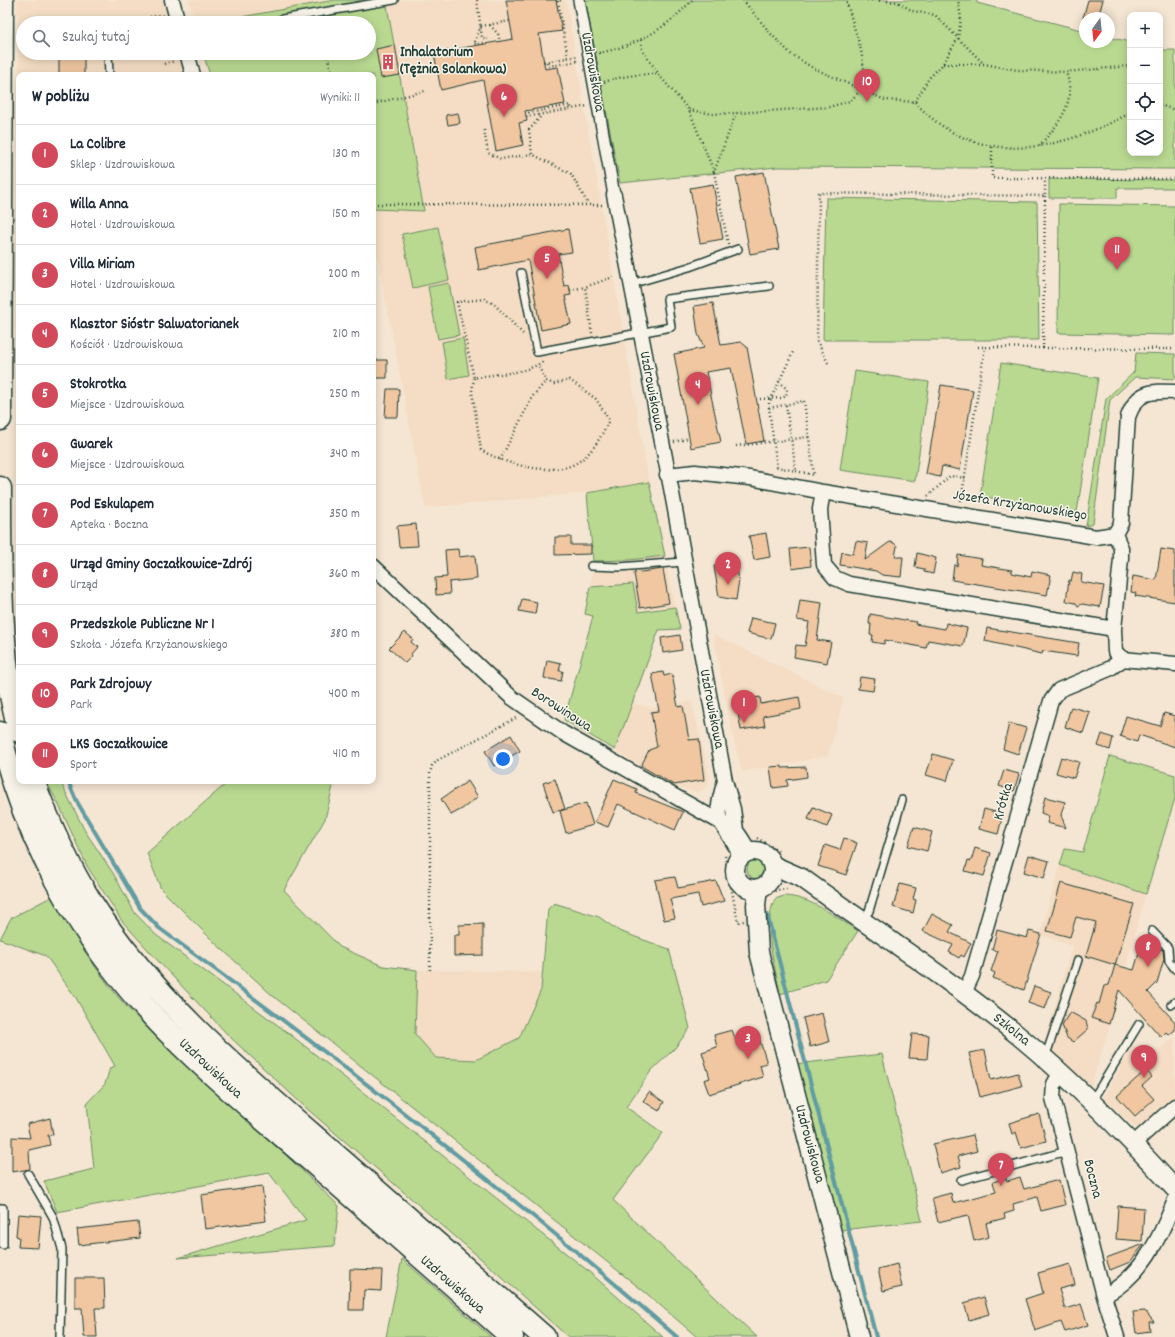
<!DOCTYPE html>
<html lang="pl">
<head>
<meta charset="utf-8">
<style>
  :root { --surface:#fff; --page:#f2f2f3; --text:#1f2937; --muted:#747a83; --line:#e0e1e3; --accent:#d1495b }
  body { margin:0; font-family:Dekko,sans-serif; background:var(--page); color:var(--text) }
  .controls { position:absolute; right:12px; top:12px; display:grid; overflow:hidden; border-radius:8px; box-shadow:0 2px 10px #0003 }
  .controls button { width:36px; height:36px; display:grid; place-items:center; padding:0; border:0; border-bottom:1px solid var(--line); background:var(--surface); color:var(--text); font:20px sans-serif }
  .compass { position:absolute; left:1079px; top:12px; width:36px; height:36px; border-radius:50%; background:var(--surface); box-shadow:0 2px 10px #0003; rotate:195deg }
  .you { position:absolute; left:503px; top:759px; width:14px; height:14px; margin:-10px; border:3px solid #fff; border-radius:50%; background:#1a73e8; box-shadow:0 0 0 6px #1a73e833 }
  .badge { display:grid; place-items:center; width:26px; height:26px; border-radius:50%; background:var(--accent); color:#fff; font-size:13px; font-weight:700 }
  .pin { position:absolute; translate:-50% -33px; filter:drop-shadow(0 1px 2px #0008) }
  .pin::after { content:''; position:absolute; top:21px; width:14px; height:12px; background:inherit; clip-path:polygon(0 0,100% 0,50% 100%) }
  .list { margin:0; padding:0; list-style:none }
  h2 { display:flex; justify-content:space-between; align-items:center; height:52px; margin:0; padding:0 16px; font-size:17px }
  h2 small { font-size:13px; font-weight:400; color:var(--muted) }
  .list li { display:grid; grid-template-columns:26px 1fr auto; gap:12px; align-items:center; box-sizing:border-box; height:60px; padding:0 16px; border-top:1px solid var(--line) }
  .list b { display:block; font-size:15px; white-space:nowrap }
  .list p { margin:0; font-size:13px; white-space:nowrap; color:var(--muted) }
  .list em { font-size:13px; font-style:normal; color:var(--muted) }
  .icon { flex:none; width:22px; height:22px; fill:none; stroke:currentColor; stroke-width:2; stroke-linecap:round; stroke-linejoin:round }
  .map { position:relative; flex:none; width:1175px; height:1337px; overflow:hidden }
  .search { position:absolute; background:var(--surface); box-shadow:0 2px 10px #0003; left:16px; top:16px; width:360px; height:44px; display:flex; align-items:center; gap:10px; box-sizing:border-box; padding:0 14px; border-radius:22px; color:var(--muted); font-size:15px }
  .panel { position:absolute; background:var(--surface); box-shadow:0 2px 10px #0003; left:16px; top:72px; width:360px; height:712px; border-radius:8px }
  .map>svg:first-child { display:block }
</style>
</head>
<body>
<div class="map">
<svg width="1175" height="1337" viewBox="0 0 1175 1337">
  <rect width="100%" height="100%" fill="#f5e6d3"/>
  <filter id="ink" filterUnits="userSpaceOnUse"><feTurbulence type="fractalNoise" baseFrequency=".025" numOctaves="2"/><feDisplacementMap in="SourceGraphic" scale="8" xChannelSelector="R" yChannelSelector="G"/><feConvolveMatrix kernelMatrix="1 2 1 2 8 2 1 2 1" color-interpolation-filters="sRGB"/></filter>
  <g filter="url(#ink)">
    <path fill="#f4ddc4" d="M17,0h148l6,23h-148v30h156l6,22h-166v7z
      M189,0h146l-127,23h-13z
      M386,0h180l83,482 -62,11 -162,15 -52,-275v-24l51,2z
      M665,556l10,51 -37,5 -5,-27 -43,2 3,-26 36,-1z
      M713,634l131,64 -16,58 -86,16 -8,-30z
      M649,661l-15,42 17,5 41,-7 17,74v9l-5,6 -6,2 -7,-1 -16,-5 -111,-66z
      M1060,865l86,29 -38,138 -17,54 -47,-43 28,-97 -32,-11z
      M417,970l125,2 -1,18 -22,48 -43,22 -40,-2 -21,-24z
      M1175,1036v62l-37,32 -35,-33 31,-53 15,14z"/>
    <path fill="#b9d991" stroke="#6c8b62" d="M335,0h51l38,211 -51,-2v-134h-163l-7,-22h166v-30h-161z
      M585,0h392v3l108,28v11h24v-5l21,5v111h30v-103h15v119l-398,-2 -157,16z
      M1049,179l126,1v8h-58v10h-68z
      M826,198l211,4 2,138h-216z
      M1059,204l116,2v129l-117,-2z
      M438,227l11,53 -36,8 -11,-54z
      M449,283l10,52 -21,4 -10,-52z
      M463,338l6,37 -21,4 -6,-37z
      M1136,353l39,1v25l-40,-2 -25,23 -17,124 -7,2 20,-127 28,-27z
      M1001,363l97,15 -21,134 -97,-16z
      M855,371l74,11 -14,99 -75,-11z
      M649,482l16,74 -36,4 -36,1 -6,-68z
      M633,584l5,28 37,-5 5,22 -21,1 -44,120 -51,-30 29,-104 -8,-2 5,-27z
      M1110,756l65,19v23l-29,96 -86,-29 5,-16 18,3z
      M46,781h14l25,50 28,42 22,40 21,22 131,97 300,238 76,67h-95l-81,-73 -182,-157 -76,-71 -70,-74 -37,-41 -35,-55 -29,-63z
      M229,781h101l3,5 -8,33 -41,71 56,57 43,19 34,4 -2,64 21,24 40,2 43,-22 22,-48 7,-81 6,-6 45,14 20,14 50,18 21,79 -15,20 -24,23 -25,36 37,26 -50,67 144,137h-60l-51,-44 -373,-297 -61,-56 -51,-51 -14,-36z
      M747 869a10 10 0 1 1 20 0a10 10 0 1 1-20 0Z
      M784,896c28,1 51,21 74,35l-32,49 -46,14c-5,-28 -18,-69 -5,-95z
      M51,897c30,48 68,116 117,145l171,164 -5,40 -156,12 128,-38 -37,-47 -212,39 -13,-31 50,-12 -7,-66 18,-19 5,-16 5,-2 -39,-68 -30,-42 -46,-17 11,-21z
      M882,1054l40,167 -81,9 -45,-166z
      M402,1259l89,78h-105z"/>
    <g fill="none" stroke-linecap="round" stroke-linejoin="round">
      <path stroke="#619ca2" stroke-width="4" d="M68,781l8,19 64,108 19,20c177,130 352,265 518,409
        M767,914l109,423"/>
    </g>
    <path fill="#f1c7a1" stroke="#1f3d34" d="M506,0h50l6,31 -23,3 6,35 13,-2 7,37 -40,7 2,10 -8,2 4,22 -27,6 -13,-71 -42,10 -7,-37 79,-14z
      M1088,0h15l-5,18h-15z
      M395,45l5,30 -19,3 -5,-29z
      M59,53h25v22h-25z
      M458,113l2,10 -12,2 -2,-10z
      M764,172l15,77 -29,5 -14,-77z
      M713,184l10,55 -23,4 -10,-55z
      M568,229l4,23 -14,2 6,32 5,-1 2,10 -6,1 6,28 -30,6 -13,-70 -49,10 -4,-23z
      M713,303l8,42 20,-3 6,5 17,94 -18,3 -15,-76 -25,4 15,70 -30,6 -17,-94 30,-6 -6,-14 -4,-28z
      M373,360h14v18h-14z
      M941,385l32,5 -13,80 -18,-4 -2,11 -14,-3z
      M387,389h12l-1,28h-13z
      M416,524l2,22 -19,1 -2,-21z
      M766,533l4,24 -16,3 -5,-24z
      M555,537h16v8h20v9l-36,1z
      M856,541l12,2 -3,17 22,-16 3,-2 4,1 3,3 -2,11h8l-2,20 -19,-2 -6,-4 -36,-6 2,-13 11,2z
      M809,547l2,19 -19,3 -2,-20z
      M458,549l1,8 16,-2 2,24 -28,3 1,12 -14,1 -1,-17 12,-1 -2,-27z
      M1161,549l14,2v51l-40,-6 1,-3 -5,-1 2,-16 23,4z
      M917,553l19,5 -3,16 -9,-2v-3l-9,-2z
      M958,555l24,4 -1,6 31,5v3l19,4 1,-6 19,4 -4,20 -95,-15 2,-15 3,1z
      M736,562l3,18 -3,20 -17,-3 -5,-31z
      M663,569l6,34 -29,5 -6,-35z
      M1073,572l9,2 -1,8 23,4 -4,21 -18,-3 -4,2 -2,-3 -10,-2 3,-21 2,1z
      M522,599l15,3 -2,12 -16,-3z
      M800,600l22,3 -5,37 14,2 -4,21 -33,-6 2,-12 9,1 4,-24 -12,-2z
      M870,614l46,8 -1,2 30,5 1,-6 21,5 -4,18 -35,-6 -2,8 -41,-8 -1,4 -12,-2 1,-7h-3l1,-11h-2z
      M751,618l24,5 -4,16 -24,-6z
      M987,628l92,15 -2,13 -34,-5 -1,3 -57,-13z
      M405,632l8,7 -2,3 6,5 -6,7 1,2 -7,7 -16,-15z
      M680,635l2,15 -19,3 -2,-15z
      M547,660l14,3 -2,8h4l-2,10 -17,-3z
      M663,672l1,4 8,-2 6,33 5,-1 6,34 10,-1 5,41 -30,5 -33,-19 8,-16 8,-3 -6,-35 8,-1 -7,-37z
      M860,677l15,2 -2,12 -15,-2z
      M760,697l1,7 38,-7 2,12 -38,7 2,10 -24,4 -5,-28z
      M1071,707l19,5 -7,21 -18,-6z
      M1164,713l11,3v31l-36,-12 -2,7 -17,-6 6,-20 34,10z
      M1009,723l17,5 -8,26 -15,-5z
      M1102,734l11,4 -3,12 -12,-4z
      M511,735l9,16 -26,15 -9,-15z
      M933,754l20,6 -6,21 -21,-6z
      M1061,757l18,5 -5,16 -18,-5z
      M782,766v2l24,-1 1,10 -20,3 1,6 -15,2 -3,-21z
      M1004,770l15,4 -5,17 -15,-5z
      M555,779l10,30 -12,3 -10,-29z
      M614,779l23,10 -1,4 47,19 -8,18 -57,-26 -10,23 -13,-5z
      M468,781l10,16 -16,12 -11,6 -10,-16z
      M1045,797l20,5 -4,13 5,13 -19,-5 2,-7 -8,-3z
      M586,803l7,22 -27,8 -6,-22z
      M813,807l19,8 -5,12 -19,-8z
      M984,809l19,5 -5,20 -19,-5z
      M914,827l18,5 -5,19 -19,-5z
      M844,838l13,5 -11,32 -28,-9 7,-21 15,5z
      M975,848l16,5 -7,23 -19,-5 3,-11 3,1z
      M1029,855l20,6 -5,17 -20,-6z
      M675,877l3,11 38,-7 8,20 -23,6 -3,-13 -28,5 5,19 -11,2 -9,-40z
      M1061,883l73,21 -19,61 -29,-9 10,-34 -20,-5 -6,20 -23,-6z
      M900,884l16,4 -3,11 3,1 -3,13 -20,-6z
      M932,914l21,11 -4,7 22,11 -7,14 -3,-2 -2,3 -10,-6 4,-7 -30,-14z
      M483,924v31l-29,1v-21h5v-10z
      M997,930l30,8 2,-7 12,3 -17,56 -31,-12 2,-5 -4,-2 7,-20 -6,-1z
      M1142,943l21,7 1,9 -7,24 -9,9 27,30v8l-6,5 -3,-3 -5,5 -42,-47 -10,34 -18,-6 6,-15 2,1 5,-18 5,-1 6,-20 19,5z
      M1034,986l17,6 -6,17 -17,-6z
      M1070,1012l16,9 2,8 -15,13 -6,-4 -5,-13z
      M822,1013l7,29 -19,5 -7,-29z
      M732,1030l5,13 22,-5 8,25 -7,2 3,12 -54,17 -5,-14 6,-2 -8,-26 15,-5 -3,-12z
      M912,1034l17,1 -2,24 -18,-1z
      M985,1050l6,30 27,-7 4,13 -42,11 -11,-44z
      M1146,1070l6,7 -10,9 12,13 -19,17 -18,-20z
      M649,1092l15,10 -5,9 -16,-10z
      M1039,1114l7,27 -25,7 -5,-16 -4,2 -3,-11z
      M50,1118l3,16 -5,1 2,10 -21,5 1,19 -18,3v-35l18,1 -3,-14z
      M973,1135l4,16 -19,5 3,11 -21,6 -7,-29z
      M1020,1177l4,12 35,-9 6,25 -24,6 -4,-14 -24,7 1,7 -10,3 1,4 -19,5 3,14 -15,4 -6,-26 -30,7 -6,-24 19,-5 2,10 43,-11 -3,-10 13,-4 1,3z
      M262,1186l4,35 -61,8 -4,-34z
      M1118,1206l26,2 -2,33 -26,-2z
      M18,1214l23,2 -3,32 -20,-1 1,-10 -3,-1z
      M138,1222l2,16 -61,7 -2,-16z
      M1144,1244l-14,18 -20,8 -4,-12z
      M897,1264l5,23 -19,4 -5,-22z
      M1070,1264l5,21 -16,4 6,20 16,-5 7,21 -23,7 -4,-10 -26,9 -10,-32 18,-6 -5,-20z
      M350,1269l32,1 -1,21 -17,-1 -1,20h-14z
      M75,1278h29l1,30h-10l2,29h-13l-2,-29h-7z
      M984,1297l5,17 -20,6 -5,-17z
      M1145,1311l9,11h-5l1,9 -14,2 -3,-21z"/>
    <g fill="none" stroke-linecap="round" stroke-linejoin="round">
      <g stroke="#1f3d34" stroke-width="10">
        <path id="service" d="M273,23l9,-4 112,-19
          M108,53l1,22
          M521,273l16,79 134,-25 -4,-28 102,-13
          M631,284l58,-17 49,-18
          M591,566l28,1 64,-5
          M863,921l6,-10 33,-111
          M1152,931l16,17 1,13 6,8
          M1171,1005l4,-3
          M1043,1055l5,-6 30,-89
          M1090,1099l6,-5 43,-70
          M28,1174l25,43 9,32 -2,88
          M961,1180l106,-29
          M0,1208h3v37"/>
      </g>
      <g stroke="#1f3d34" stroke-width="14">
        <path id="pedestrian" d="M579,0l35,195"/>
      </g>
      <g stroke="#1f3d34" stroke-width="17">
        <path id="minor" d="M172,0l6,23
          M187,53l6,22
          M614,195l57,293 54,293 8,28 3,21
          M667,475l28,-3 55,6 73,14 273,45 19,-3
          M823,492l-3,17 4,56 11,13 14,6 265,45
          M1115,534l6,14v11l-7,70 1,23 8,7 52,5
          M1115,534l6,-11 7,-106c9,-26 22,-26 47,-25
          M373,566l138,131 52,36 157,89c16,3 21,16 29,29
          M725,781c-15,45 -1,39 16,76
          M964,993l8,-17 79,-275 8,-11 50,-21 14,-10
          M1061,1072l-7,12 -1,14 51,198 13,41
          M1134,1143l41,-37
          M1104,1296c38,-20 56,-58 71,-96"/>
      </g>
      <g stroke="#1f3d34" stroke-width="21">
        <path id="tertiary" d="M735 870a19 19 0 1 1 38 0a19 19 0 1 1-38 0Z
          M772,865l30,13c73,53 149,102 218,159 56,46 106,98 155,152
          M758,888l-2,17 3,47 100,385"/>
      </g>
      <g stroke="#1f3d34" stroke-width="25">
        <path id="primary" d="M0,419l2,-419
          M0,488c0,63 0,129 8,192 3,17 7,34 11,51
          M0,733c20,89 64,175 121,246 51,65 124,124 187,179 68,59 136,119 204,179
          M33,781c16,42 34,83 58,121 62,97 153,173 239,248 71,62 143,125 214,187"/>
      </g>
      <path stroke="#1f3d34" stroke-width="2.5" stroke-dasharray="1 3" stroke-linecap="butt" d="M477,0l5,38 6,1
        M743,0l28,34 20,20 22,14 72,32 30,2 14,-24 14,-14 15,-26 3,-20 -3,-18
        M867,0l30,2 16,9 22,4 48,48
        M556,1l5,-1
        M558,1l10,57
        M150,17l13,-2
        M490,25l8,9 2,8
        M481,26l-7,18 10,-1
        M481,26l29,-5
        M641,40l1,10 16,23
        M327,53l5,22
        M599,53c38,-8 66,-23 93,-53
        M544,62l34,-6
        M547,62l2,4 30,-5
        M164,64l11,-3
        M943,64h41l33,6 49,2 64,-6
        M604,82c18,-6 34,-8 54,-8l31,36 25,62
        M915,102c61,68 143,50 215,11
        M373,104l52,-13
        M1160,105l15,5
        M689,110l24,4 23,-1 93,-6 21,-6 11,-11 4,-15 -4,-25 -15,-50
        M526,117l62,-11
        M527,117l2,-4 41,-8 2,4
        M484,130l4,23 13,6 31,-5 39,20 17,30
        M1039,146c20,-22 38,-43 27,-74
        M992,147v31l183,1
        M532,154l-3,-24 13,-15
        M373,204l231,1
        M728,244l-14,-72 22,-59
        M570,290l15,-3
        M592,333l-7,-46 31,-11
        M523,334l-29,-30 -10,-5 -27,3 17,76c26,-6 46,-2 70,-17
        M978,347l65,1 2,-152
        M1043,348l132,1
        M828,363l-11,-22 2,-148 226,3v-18
        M474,378l-2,13 9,59c23,14 73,28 97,12 15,-9 24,-27 31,-42l-13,-21 -26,-19 -16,4 -8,-3 -8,-16
        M760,399l22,-1 4,-2 1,-7 -8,-7
        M804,401l10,74 -37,-8 -8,-59z
        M786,405l10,66
        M769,408v-5l25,-53
        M674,442l15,-4
        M736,446l73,-9
        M500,460l33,-64 13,-15
        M928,496l22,-20 15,2
        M961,501l24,-154
        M757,838l21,13
        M725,856l13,66 6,-1
        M771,893l6,-3 10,-1
        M430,970v-197l2,-7 6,-6 80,-43"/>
      <use href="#service" stroke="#f7f3e8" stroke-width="7"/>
      <use href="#pedestrian" stroke="#f7f3e8" stroke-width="11"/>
      <use href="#minor" stroke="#f7f3e8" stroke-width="14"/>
      <use href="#tertiary" stroke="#f7f3e8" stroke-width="18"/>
      <use href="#primary" stroke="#f7f3e8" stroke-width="22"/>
    </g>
  </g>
  <defs>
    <g id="building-bare" transform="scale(1.2)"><path d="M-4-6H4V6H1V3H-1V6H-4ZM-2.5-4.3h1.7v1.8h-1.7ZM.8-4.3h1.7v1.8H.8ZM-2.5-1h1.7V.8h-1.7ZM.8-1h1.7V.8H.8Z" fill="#d1495b" stroke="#f7f3e8" stroke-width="2.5" paint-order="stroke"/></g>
  </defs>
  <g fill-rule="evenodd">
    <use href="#building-bare" x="388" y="62"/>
  </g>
  <g text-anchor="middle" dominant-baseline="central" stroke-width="3" stroke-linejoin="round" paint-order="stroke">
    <g font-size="15" font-weight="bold" fill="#1f3d34" stroke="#f7f3e8" text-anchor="start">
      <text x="400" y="53">Inhalatorium<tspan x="400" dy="17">(Tężnia Solankowa)</tspan></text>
    </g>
    <g font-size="15" fill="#1f3d34" stroke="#f7f3e8">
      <text transform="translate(592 72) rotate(80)">Uzdrowiskowa</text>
      <text transform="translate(651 391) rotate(79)">Uzdrowiskowa</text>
      <text transform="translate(1020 506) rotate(9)">Józefa Krzyżanowskiego</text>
      <text transform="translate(711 709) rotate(79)">Uzdrowiskowa</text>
      <text transform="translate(561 710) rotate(33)">Borowinowa</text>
      <text transform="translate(1004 802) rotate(-74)">Krótka</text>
      <text transform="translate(1011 1030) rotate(39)">Szkolna</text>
      <text transform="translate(210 1069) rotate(43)">Uzdrowiskowa</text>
      <text transform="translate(809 1144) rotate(75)">Uzdrowiskowa</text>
      <text transform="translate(1092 1179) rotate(76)">Boczna</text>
      <text transform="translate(452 1285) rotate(41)">Uzdrowiskowa</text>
    </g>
  </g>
</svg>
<div class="controls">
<button>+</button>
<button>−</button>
<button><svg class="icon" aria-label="locate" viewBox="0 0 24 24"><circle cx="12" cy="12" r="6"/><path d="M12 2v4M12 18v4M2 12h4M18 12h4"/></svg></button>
<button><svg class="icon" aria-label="layers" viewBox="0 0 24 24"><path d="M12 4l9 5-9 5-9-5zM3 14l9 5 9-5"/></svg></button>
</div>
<svg class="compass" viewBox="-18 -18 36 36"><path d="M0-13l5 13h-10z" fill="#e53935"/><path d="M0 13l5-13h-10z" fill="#747a83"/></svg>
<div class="you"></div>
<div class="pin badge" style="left:744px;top:723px">1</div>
<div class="pin badge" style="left:728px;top:585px">2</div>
<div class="pin badge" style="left:748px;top:1059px">3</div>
<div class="pin badge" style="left:698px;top:405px">4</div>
<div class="pin badge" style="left:547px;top:279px">5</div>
<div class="pin badge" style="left:504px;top:117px">6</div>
<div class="pin badge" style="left:1001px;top:1186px">7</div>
<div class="pin badge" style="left:1148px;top:967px">8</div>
<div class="pin badge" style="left:1144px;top:1078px">9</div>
<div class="pin badge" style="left:867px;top:102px">10</div>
<div class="pin badge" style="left:1117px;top:270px">11</div>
<div class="search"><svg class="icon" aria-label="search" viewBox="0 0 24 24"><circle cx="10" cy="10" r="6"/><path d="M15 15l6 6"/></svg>Szukaj tutaj</div>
<section class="panel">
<h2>W pobliżu<small>Wyniki: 11</small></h2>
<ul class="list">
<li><span class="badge">1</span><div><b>La Colibre</b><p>Sklep · Uzdrowiskowa</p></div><em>130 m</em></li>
<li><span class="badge">2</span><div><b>Willa Anna</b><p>Hotel · Uzdrowiskowa</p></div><em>150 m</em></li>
<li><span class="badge">3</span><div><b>Villa Miriam</b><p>Hotel · Uzdrowiskowa</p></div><em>200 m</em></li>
<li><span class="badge">4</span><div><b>Klasztor Sióstr Salwatorianek</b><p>Kościół · Uzdrowiskowa</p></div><em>210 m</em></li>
<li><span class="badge">5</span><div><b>Stokrotka</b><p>Miejsce · Uzdrowiskowa</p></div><em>250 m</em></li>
<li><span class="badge">6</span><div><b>Gwarek</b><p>Miejsce · Uzdrowiskowa</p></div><em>340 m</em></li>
<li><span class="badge">7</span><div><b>Pod Eskulapem</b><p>Apteka · Boczna</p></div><em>350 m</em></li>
<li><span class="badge">8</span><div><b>Urząd Gminy Goczałkowice-Zdrój</b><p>Urząd</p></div><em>360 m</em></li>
<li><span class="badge">9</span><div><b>Przedszkole Publiczne Nr 1</b><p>Szkoła · Józefa Krzyżanowskiego</p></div><em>380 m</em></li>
<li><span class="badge">10</span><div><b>Park Zdrojowy</b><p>Park</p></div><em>400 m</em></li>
<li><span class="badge">11</span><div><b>LKS Goczałkowice</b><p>Sport</p></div><em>410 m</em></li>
</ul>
</section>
</div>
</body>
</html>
